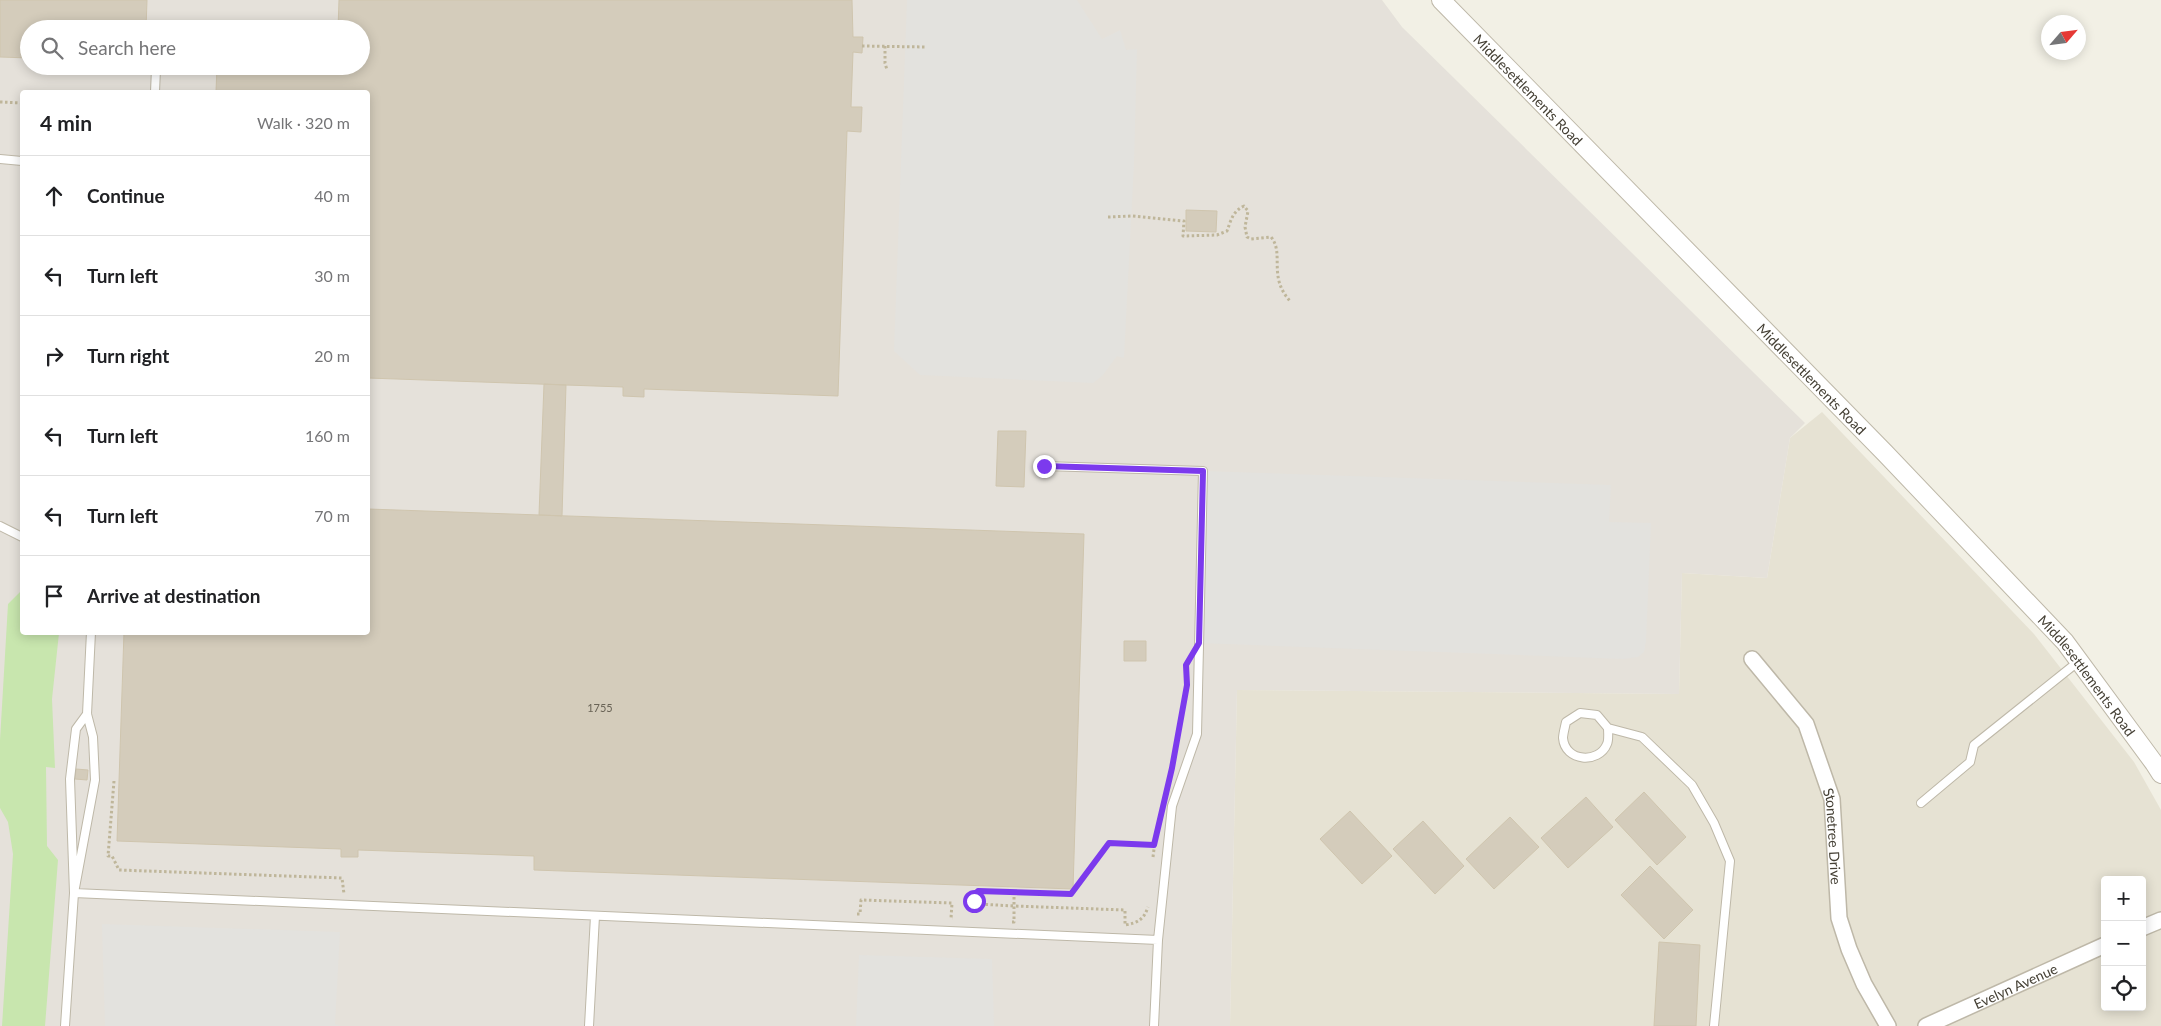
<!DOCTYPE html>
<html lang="en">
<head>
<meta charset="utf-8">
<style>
  :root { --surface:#fff; --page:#f6f6f6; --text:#202124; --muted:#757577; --line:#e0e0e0 }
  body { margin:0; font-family:Lato,sans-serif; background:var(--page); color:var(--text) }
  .controls { position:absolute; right:15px; bottom:15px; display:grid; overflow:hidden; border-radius:5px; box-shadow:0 2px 12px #0003 }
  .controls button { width:45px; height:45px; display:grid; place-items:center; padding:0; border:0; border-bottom:1px solid var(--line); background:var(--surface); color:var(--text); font:25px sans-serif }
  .compass { position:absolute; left:2041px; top:15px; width:45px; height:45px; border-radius:50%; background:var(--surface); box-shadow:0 2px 12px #0003; rotate:62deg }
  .stop { position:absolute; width:15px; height:15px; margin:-11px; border:4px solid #7c3aed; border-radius:50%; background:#fff }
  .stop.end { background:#7c3aed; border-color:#fff; box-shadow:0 1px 5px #0008 }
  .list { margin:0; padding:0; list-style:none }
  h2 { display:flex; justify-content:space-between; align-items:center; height:65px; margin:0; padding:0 20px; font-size:21px }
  h2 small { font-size:16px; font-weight:400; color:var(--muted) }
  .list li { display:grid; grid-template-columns:32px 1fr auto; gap:15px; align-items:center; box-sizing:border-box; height:80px; padding:0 20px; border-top:1px solid var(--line) }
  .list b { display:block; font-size:19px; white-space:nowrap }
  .list em { font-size:16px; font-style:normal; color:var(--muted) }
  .icon { flex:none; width:28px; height:28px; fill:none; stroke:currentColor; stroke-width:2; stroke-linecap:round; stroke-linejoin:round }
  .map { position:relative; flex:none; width:2161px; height:1026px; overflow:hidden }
  .search { position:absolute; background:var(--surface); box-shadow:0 2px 12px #0003; left:20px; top:20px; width:350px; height:55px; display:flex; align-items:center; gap:12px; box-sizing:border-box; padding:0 18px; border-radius:28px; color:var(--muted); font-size:19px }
  .panel { position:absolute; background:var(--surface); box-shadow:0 2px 12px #0003; left:20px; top:90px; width:350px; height:545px; border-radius:5px }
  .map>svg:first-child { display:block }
</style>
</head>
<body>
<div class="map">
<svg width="2161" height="1026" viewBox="0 0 2161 1026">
  <rect width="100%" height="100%" fill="#f2f0e5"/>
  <path fill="#e6e2d3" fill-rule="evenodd" d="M1822,412l212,222 100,128 27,48v216h-931l7,-336 442,4 3,-121 85,5 23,-140zM2105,880h37v127h-37z"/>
  <path fill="#e5e1da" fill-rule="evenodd" d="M0,0h1382l20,27 403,396 -15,15 -23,140 -85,-5 -3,121 -442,-4 -7,336h-1230zM29,29h332v37h-332zM22,92h346v540h-346z"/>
  <path fill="#c8e6ae" d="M22,590v42l37,1 -7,66 3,69 -9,-1 1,79 11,14 -13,166h-43l11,-172 -5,-32 -8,-14v-68l8,-136z"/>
  <path fill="#e3e2de" d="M907,0h170l25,39 18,-9 6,20 11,-1 -3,114 -10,195 -7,-2 -14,19 -10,8 -173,-8 -26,-24z
    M1203,471l408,14 -2,37 42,1 -5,118 -2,11 -6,5 -15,2 -424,-16z
    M102,924l238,8 -5,92 5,2h-235z
    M859,955l133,4 2,67h-138z"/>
  <path fill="#d4ccbb" stroke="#cfc5ae" d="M0,0h147l-1,29h-117v29l-29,-1z
    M339,0h513l1,37h10l-1,16 -9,-1 -2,55h11l-1,25 -14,-1 -9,265 -194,-7v8l-21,-1v-9l-255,-9v-286h-152l1,-26h144v-37h-23z
    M110,66h107v6z
    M1186,210l31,1 -1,21 -30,-1z
    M544,384l22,1 -4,131 -23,-1z
    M998,431h28l-2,56 -28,-1z
    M368,509l716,25 -11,355 -539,-19v-14l-176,-6v7h-17v-8l-224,-8 7,-209h244z
    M1124,641h22v20h-22z
    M76,769l12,1 -1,10 -12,-1z
    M1644,792l42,45 -29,28 -42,-45z
    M1586,797l27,30 -45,41 -27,-30z
    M1350,811l42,45 -30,28 -42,-45z
    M1510,817l29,30 -45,42 -28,-30z
    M1423,821l41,45 -29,28 -42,-45z
    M1650,866l43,44 -29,29 -43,-44z
    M1659,942l41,3 -4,81h-42z"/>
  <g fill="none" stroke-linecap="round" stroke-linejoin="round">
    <g stroke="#beb8a8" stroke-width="10">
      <path id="service" d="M155,92l1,-23
        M0,159l22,2
        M1044,466l159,5 -6,263 -25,72 -14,134 -4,86
        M0,526l22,11
        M87,714l-11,15 -6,50 4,114 21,-113 -2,-43 -6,-23 4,-82
        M1608,728c0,4 1,12 -1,16 -8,20 -42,18 -44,-6 0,-4 2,-11 3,-16l14,-9 17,2 11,13 34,9 50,48 22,38 16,38 -16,165
        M1921,803l49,-41 4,-17 105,-84
        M65,1026l9,-133 1084,47
        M589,1026l6,-110"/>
    </g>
    <g stroke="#beb8a8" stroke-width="18">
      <g id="minor">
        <path id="s1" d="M1752,659l54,65 26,75 7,119 10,31 15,35 24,42"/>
        <path d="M2142,928l19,-8"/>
        <path id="s2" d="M1926,1026l179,-81"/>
      </g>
    </g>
    <g stroke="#beb8a8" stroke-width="20">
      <g id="tertiary">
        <path id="s3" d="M1441,0l444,453 180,189 89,121 7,11"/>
      </g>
    </g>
    <path stroke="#bfb69a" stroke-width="3" stroke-dasharray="2.5 2.5" stroke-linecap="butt" d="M862,46l63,1
      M885,46v17l2,7
      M0,102l22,1
      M1108,217l24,-1 52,5 -1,15 34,-1 10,-4c4,-11 6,-20 17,-25l4,5 -3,16 2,10 4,2 20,-2c14,17 -4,40 20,65
      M1172,766l13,-70
      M114,781l-6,75h4l7,14 223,8 2,16
      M1153,857l3,-24
      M1014,892v14l-36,-2 -5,-7 5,-6c31,2 62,2 93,3l38,-51 45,2
      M857,914h3l1,-14 91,3 -1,15h2
      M1012,922h2v-16l111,4v15c13,-2 19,-6 23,-18"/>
    <use href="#service" stroke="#fff" stroke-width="8"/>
    <use href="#minor" stroke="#fff" stroke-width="15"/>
    <use href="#tertiary" stroke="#fff" stroke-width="18"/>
  </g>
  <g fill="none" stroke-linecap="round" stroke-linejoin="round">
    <path stroke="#7c3aed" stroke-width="6" d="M974,901v-6l4,-4 93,3 38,-51 45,2 18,-77 15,-83 -1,-20 13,-22 4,-172 -159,-5"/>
  </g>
  <g text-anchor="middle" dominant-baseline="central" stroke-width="4" stroke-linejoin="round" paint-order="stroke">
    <g font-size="11" fill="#696356">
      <text x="600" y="707">1755</text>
    </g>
    <g font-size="14" fill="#454035" stroke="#fff">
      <text stroke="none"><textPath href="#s3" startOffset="125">Middlesettlements Road</textPath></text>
      <text stroke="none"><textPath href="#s3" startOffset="530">Middlesettlements Road</textPath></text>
      <text stroke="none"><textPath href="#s3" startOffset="935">Middlesettlements Road</textPath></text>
      <text stroke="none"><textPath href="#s1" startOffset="201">Stonetree Drive</textPath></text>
      <text stroke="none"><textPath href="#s2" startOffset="98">Evelyn Avenue</textPath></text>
    </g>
  </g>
</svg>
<div class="controls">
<button>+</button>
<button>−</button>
<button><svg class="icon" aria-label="locate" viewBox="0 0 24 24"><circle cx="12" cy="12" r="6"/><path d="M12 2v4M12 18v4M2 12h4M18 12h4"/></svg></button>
</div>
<svg class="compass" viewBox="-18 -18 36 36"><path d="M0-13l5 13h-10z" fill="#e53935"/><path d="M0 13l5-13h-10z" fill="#757577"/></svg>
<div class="stop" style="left:974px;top:901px"></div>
<div class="stop end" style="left:1044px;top:466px"></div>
<div class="search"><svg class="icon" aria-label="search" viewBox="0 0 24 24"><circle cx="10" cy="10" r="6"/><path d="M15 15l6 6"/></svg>Search here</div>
<section class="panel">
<h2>4 min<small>Walk · 320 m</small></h2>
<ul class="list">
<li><svg class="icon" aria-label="ahead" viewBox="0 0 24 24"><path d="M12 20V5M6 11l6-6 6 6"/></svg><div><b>Continue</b></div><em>40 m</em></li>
<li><svg class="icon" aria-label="left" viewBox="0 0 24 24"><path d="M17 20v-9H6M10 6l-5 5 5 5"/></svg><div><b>Turn left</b></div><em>30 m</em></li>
<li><svg class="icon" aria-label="right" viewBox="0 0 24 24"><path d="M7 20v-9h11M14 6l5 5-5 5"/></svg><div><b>Turn right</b></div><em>20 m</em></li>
<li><svg class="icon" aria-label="left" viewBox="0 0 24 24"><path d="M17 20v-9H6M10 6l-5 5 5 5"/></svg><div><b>Turn left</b></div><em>160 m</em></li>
<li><svg class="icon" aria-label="left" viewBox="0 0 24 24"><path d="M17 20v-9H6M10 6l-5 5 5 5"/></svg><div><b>Turn left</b></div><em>70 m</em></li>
<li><svg class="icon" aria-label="arrive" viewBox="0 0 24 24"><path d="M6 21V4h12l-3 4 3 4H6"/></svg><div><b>Arrive at destination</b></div></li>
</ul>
</section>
</div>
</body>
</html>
